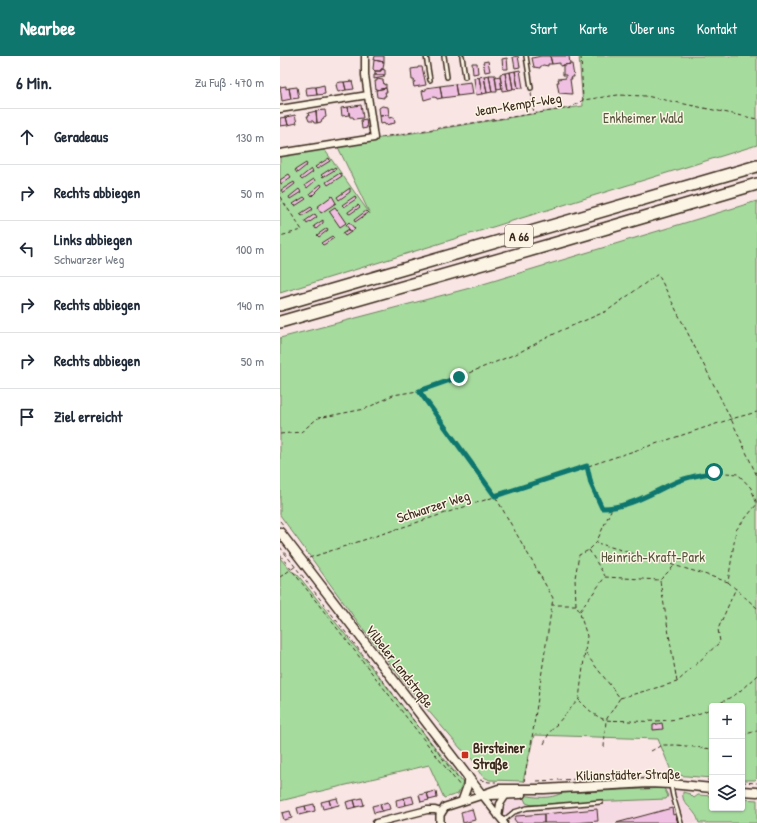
<!DOCTYPE html>
<html lang="de">
<head>
<meta charset="utf-8">
<style>
  :root { --surface:#fff; --page:#f2f2f3; --text:#1f2937; --muted:#747a83; --line:#e0e1e3; --accent:#0f766e }
  body { margin:0; font-family:"Patrick Hand",sans-serif; background:var(--page); color:var(--text) }
  .controls { position:absolute; right:12px; bottom:12px; display:grid; overflow:hidden; border-radius:4px; box-shadow:0 1px 3px #0004 }
  .controls button { width:36px; height:36px; display:grid; place-items:center; padding:0; border:0; border-bottom:1px solid var(--line); background:var(--surface); color:var(--text); font:20px sans-serif }
  .stop { position:absolute; width:12px; height:12px; margin:-9px; border:3px solid #0f766e; border-radius:50%; background:#fff }
  .stop.end { background:#0f766e; border-color:#fff; box-shadow:0 1px 4px #0008 }
  .list { margin:0; padding:0; list-style:none }
  h2 { display:flex; justify-content:space-between; align-items:center; height:52px; margin:0; padding:0 16px; font-size:17px }
  h2 small { font-size:13px; font-weight:400; color:var(--muted) }
  .list li { display:grid; grid-template-columns:26px 1fr auto; gap:12px; align-items:center; box-sizing:border-box; height:56px; padding:0 16px; border-top:1px solid var(--line) }
  .list b { display:block; font-size:15px; white-space:nowrap }
  .list p { margin:0; font-size:13px; white-space:nowrap; color:var(--muted) }
  .list em { font-size:13px; font-style:normal; color:var(--muted) }
  .icon { flex:none; width:22px; height:22px; fill:none; stroke:currentColor; stroke-width:2; stroke-linecap:round; stroke-linejoin:round }
  .map { position:relative; flex:none; width:477px; height:767px; overflow:hidden }
  header { display:flex; align-items:center; gap:24px; box-sizing:border-box; height:56px; padding:0 20px; background:var(--accent); color:#fff }
  header strong { font-size:19px }
  nav { display:flex; gap:22px; margin-inline-start:auto; font-size:14px }
  main { display:flex }
  aside { flex:1; background:var(--surface) }
  .map>svg:first-child { display:block }
</style>
</head>
<body>
<header>
<strong>Nearbee</strong>
<nav><a>Start</a><a>Karte</a><a>Über uns</a><a>Kontakt</a></nav>
</header>
<main>
<aside>
<h2>6 Min.<small>Zu Fuß · 470 m</small></h2>
<ul class="list">
<li><svg class="icon" aria-label="ahead" viewBox="0 0 24 24"><path d="M12 20V5M6 11l6-6 6 6"/></svg><div><b>Geradeaus</b></div><em>130 m</em></li>
<li><svg class="icon" aria-label="right" viewBox="0 0 24 24"><path d="M7 20v-9h11M14 6l5 5-5 5"/></svg><div><b>Rechts abbiegen</b></div><em>50 m</em></li>
<li><svg class="icon" aria-label="left" viewBox="0 0 24 24"><path d="M17 20v-9H6M10 6l-5 5 5 5"/></svg><div><b>Links abbiegen</b><p>Schwarzer Weg</p></div><em>100 m</em></li>
<li><svg class="icon" aria-label="right" viewBox="0 0 24 24"><path d="M7 20v-9h11M14 6l5 5-5 5"/></svg><div><b>Rechts abbiegen</b></div><em>140 m</em></li>
<li><svg class="icon" aria-label="right" viewBox="0 0 24 24"><path d="M7 20v-9h11M14 6l5 5-5 5"/></svg><div><b>Rechts abbiegen</b></div><em>50 m</em></li>
<li><svg class="icon" aria-label="arrive" viewBox="0 0 24 24"><path d="M6 21V4h12l-3 4 3 4H6"/></svg><div><b>Ziel erreicht</b></div></li>
</ul>
</aside>
<div class="map">
<svg width="477" height="767" viewBox="0 0 477 767">
  <rect width="100%" height="100%" fill="#f8e5e4"/>
  <filter id="ink" filterUnits="userSpaceOnUse"><feTurbulence type="fractalNoise" baseFrequency=".025" numOctaves="2"/><feDisplacementMap in="SourceGraphic" scale="8" xChannelSelector="R" yChannelSelector="G"/><feConvolveMatrix kernelMatrix="1 2 1 2 8 2 1 2 1" color-interpolation-filters="sRGB"/></filter>
  <g filter="url(#ink)">
    <path fill="#f6dae3" d="M384,732l17,2 17,33h-187l-7,-9 -1,-6 1,-6 2,-3 6,-3z"/>
    <path fill="#a6db9e" stroke="#70825e" d="M299,0h178v89l-477,148v-137l44,-7 46,65 -33,-69 246,-39z
      M477,145v577l-2,2h-13v-74h-30v72l-38,-3 -2,-2 -14,-34 -124,-4 -11,46 -33,-1c-15,-6 -10,-12 -19,-22 -2,-4 -7,-7 -10,-9l-53,-62 -54,-70 -74,-102v-177l190,-50z
      M0,502l11,13 6,3 161,202 5,7 -5,11 -14,4 -15,-33 -149,36z
      M384,732l4,8 -2,3 -103,4 -31,2 -6,-2 -3,-7c5,-1 9,1 13,1 9,1 18,0 26,-4z
      M403,736l7,2 4,4 4,-3 14,1v12h30v-9l15,1v23h-58c-1,-3 -2,-7 -4,-9 -5,-8 -14,-11 -12,-22z"/>
    <path fill="#f0c0e2" stroke="#3b2a1e" d="M95,0h9v6l-10,-2z
      M238,0l2,11 -5,1 -2,-11z
      M261,0h9l2,8h-4v2l-5,-1 -3,2v1l-6,-1 -2,-9z
      M270,0h19l1,8 -10,2v-3l-8,1z
      M227,2l1,11h-5l-1,-10z
      M94,4l10,2 -1,7h-2v2h-6l-2,-2z
      M208,5l2,10 -5,1 -2,-10z
      M192,7h5l1,10 -5,1z
      M292,8l2,13h-3l1,2h-2l2,15 -13,-1 -2,-11h2l-1,-3 8,-1v-3h-3v-10z
      M138,11h4l4,18 -12,2 -1,-5h2l-1,-2h-2l-1,-11 7,-1z
      M101,13l4,1v5h-10v-4h6z
      M240,14l3,18h-5l-3,-17z
      M235,15l3,17 -5,1 -3,-17z
      M230,16l3,17 -5,1 -3,-17z
      M225,17l3,17 -6,1 -2,-17z
      M94,19h10v2l-10,2z
      M209,19l3,17 -5,1 -3,-17z
      M209,19h6l2,17h-5z
      M204,20l3,17 -5,1 -3,-17z
      M220,20l2,12 -5,1 -2,-12z
      M199,21l3,17 -6,1 -2,-17z
      M97,23l6,1 1,5 2,-1v4l-10,2 -1,-9h2z
      M72,25l2,8 -8,1 -2,-8z
      M61,26h3l2,8 -8,2 -2,-7h1v-2z
      M191,26l2,12 -16,2 -2,-12z
      M175,28l2,12 -15,2 -2,-12z
      M44,29l1,9 -8,1 -1,-8z
      M6,30v3l3,-1 2,11 -9,2 -2,-14z
      M160,30l2,12 -5,1v-1l-3,-1 -10,3 -2,-9 4,-1v-2z
      M17,31l2,11 -8,1 -2,-11z
      M32,31h4l1,8 -10,1 -1,-8z
      M106,32l1,4h-2l1,4h-2v2l-7,-1 -1,-7z
      M81,49l2,13 -9,1 -1,-2h-3l-2,-10z
      M102,50l6,1 1,8 -9,1 -1,-8z
      M68,51l1,8 -7,1 -1,-8z
      M45,54l1,7 -4,2 -1,3 -4,1 -1,-12z
      M36,55l1,12h-3l-1,-2h-4l-2,-5h2l-1,-3z
      M15,59l2,8 -9,2 -2,-8z
      M109,59v3l5,-1 1,6 -10,2v-2l-4,1 -1,-8z
      M6,61l2,8 -8,1v-8z
      M86,63l1,9 -5,1 -1,-9z
      M49,102l1,3 -13,8 -2,-2z
      M26,107l1,2 -10,8 -2,-3z
      M55,111l1,2 -13,8 -2,-2 11,-7v1z
      M31,113l2,3 -11,8 -2,-2z
      M60,117l2,3 -14,9 -2,-3z
      M9,118l2,3 -10,7 -1,-4z
      M34,123l1,2 -8,7 -2,-3z
      M14,126l1,2 -12,9 -2,-3z
      M41,128l1,2 -10,10 -2,-3z
      M70,132v4l-11,8 -2,-3z
      M19,133l2,3 -11,7 -1,-2z
      M52,140l4,7 -15,10 -4,-6z
      M75,140l1,3 -12,8 -2,-2z
      M24,141l2,2 -11,7 -2,-2z
      M78,149l2,2 -10,7 -2,-1v-1z
      M31,151l2,2 -11,7 -2,-2z
      M55,151l11,16 -6,4 -11,-16z
      M86,155l2,2 -13,9 -1,-2z
      M35,158l2,3 -10,7 -2,-3z
      M43,164v3l-7,6 -2,-3z
      M69,166l6,7 -4,3 -5,-7z
      M47,172l1,2 -9,7 -2,-2z
      M69,173l2,3 -6,4 -2,-3z
      M52,180l2,2 -9,6 -2,1 -2,-2z
      M382,667l1,6 -10,1v-5z
      M156,735l1,7 -8,2 -2,-7z
      M147,737l2,7 -8,2 -2,-7z
      M132,740l2,7 -8,2 -2,-7z
      M57,742l2,7 -8,2 -2,-7z
      M82,742l2,7 -8,2 -2,-7z
      M124,742l2,7 -9,2 -1,-7z
      M49,744l2,7 -8,2 -2,-7z
      M74,744l2,7 -8,2 -2,-7z
      M108,746l2,7 -8,2 -2,-7z
      M34,748l1,7 -8,2 -2,-7z
      M100,748l2,7 -8,2 -2,-7z
      M25,750l2,7 -8,2 -2,-7z
      M392,752l1,7 2,-1 3,9h-62z
      M192,753l3,11 -12,3 -2,-11z
      M317,753l1,12 -23,2h-31v-9z
      M10,755l2,7 -8,2 -2,-7z
      M264,758v9h-27l-3,-4 2,-3z"/>
    <g fill="none" stroke-linecap="round" stroke-linejoin="round">
      <g stroke="#3b2a1e" stroke-width="6">
        <path id="service" d="M146,0l4,24
          M164,0l3,21
          M182,0l3,21
          M246,0l5,32
          M391,730l2,10 8,27
          M223,765l11,-9 13,-4 74,-6"/>
      </g>
      <g stroke="#3b2a1e" stroke-width="9">
        <path id="minor" d="M0,53l88,-14
          M0,97l94,-15 -9,-63v-19
          M202,739l22,28
          M218,760l2,-12 6,-9
          M96,767l51,-13h8l6,2"/>
      </g>
      <g stroke="#3b2a1e" stroke-width="10">
        <path id="tertiary" d="M182,745l5,-14 1,-11
          M160,767v-8l5,-8 37,-12"/>
      </g>
      <g stroke="#3b2a1e" stroke-width="11">
        <path id="secondary" d="M0,476l202,263
          M462,735l15,1
          M202,739l17,-6h45l105,-6 22,1 41,4
          M207,739l34,-1"/>
      </g>
      <g stroke="#3b2a1e" stroke-width="14">
        <path id="motorway" d="M0,249l477,-139
          M0,266l276,-79 201,-59"/>
      </g>
      <path stroke="#3b2a1e" stroke-width="1" stroke-dasharray="4 3" stroke-linecap="butt" d="M301,0l2,44
        M251,37l3,21
        M101,81l189,-29 13,-8 35,-5 28,1 111,23
        M0,141l22,33 -22,6
        M0,378l21,-2 17,-14 47,-9 28,-14 25,-4
        M307,411l4,17 11,24h9
        M0,465l4,5
        M317,487l107,31 24,8 8,-52 21,-26
        M0,491l180,234
        M309,494l16,26
        M0,499l180,231
        M29,502l422,-139 26,-7
        M0,521l16,-11
        M380,525l17,101
        M448,526l29,26
        M296,549l-1,-27 4,-23 10,-5 7,-7 16,-35 26,-8 43,-20 33,-8 24,2 13,14 6,16
        M300,555l25,-34 55,3 14,-14
        M306,598l34,44 -14,22 -2,27
        M340,642l57,-16 43,-40 -2,-13 18,-41
        M299,644c8,8 16,17 27,20 7,1 15,0 22,1 29,1 58,0 84,-13
        M435,650l23,-13 19,-18
        M462,679l15,-4
        M264,688l5,-11 30,-34 8,-63 -8,-25 -3,-6h-24
        M250,695l23,-153 -58,-102 -76,-105 40,-14 59,-24 42,-22 47,-20 51,-37 73,145 26,57
        M371,695l11,-6h15l35,4
        M200,724l9,2h7
        M427,724h5
        M257,725l85,-4
        M244,726l4,-25
        M462,726l15,1"/>
      <use href="#service" stroke="#fcf5e5" stroke-width="3"/>
      <use href="#minor" stroke="#fcf5e5" stroke-width="6"/>
      <use href="#tertiary" stroke="#fcf5e5" stroke-width="7"/>
      <use href="#secondary" stroke="#fcf5e5" stroke-width="8"/>
      <use href="#motorway" stroke="#fcf5e5" stroke-width="11"/>
    </g>
  </g>
  <g fill="none" stroke-linecap="round" stroke-linejoin="round" filter="url(#ink)">
    <path stroke="#0f766e" stroke-width="5" d="M179,321l-40,14 76,105 92,-30 4,18 11,24c29,0 53,-18 79,-28 10,-4 22,-5 33,-8"/>
  </g>
  <rect fill="#c8321e" stroke="#fcf5e5" stroke-width="1.5" x="181" y="695" width="8" height="8" rx="2"/>
  <g text-anchor="middle" dominant-baseline="central" stroke-width="3" stroke-linejoin="round" paint-order="stroke">
    <rect fill="#fcf5e5" stroke="#75675a" stroke-width="1" x="225" y="169" width="28" height="22" rx="3"/>
    <g font-size="13" font-weight="bold" fill="#3b2a1e">
      <text x="239" y="180">A 66</text>
    </g>
    <g font-size="14" fill="#3b2a1e" stroke="#fcf5e5">
      <text transform="translate(238 48) rotate(-9)">Jean-Kempf-Weg</text>
      <text transform="translate(153 450) rotate(-18)">Schwarzer Weg</text>
      <text transform="translate(120 610) rotate(52)">Vilbeler Landstraße</text>
      <text transform="translate(348 718) rotate(-1)">Kilianstädter Straße</text>
    </g>
    <g font-size="14" fill="#56563e" stroke="#fcf5e5">
      <text x="363" y="61">Enkheimer Wald</text>
      <text x="373" y="500">Heinrich-Kraft-Park</text>
    </g>
    <g font-size="14" font-weight="bold" fill="#3b2a1e" stroke="#fcf5e5" text-anchor="start">
      <text x="193" y="691">Birsteiner<tspan x="193" dy="16">Straße</tspan></text>
    </g>
  </g>
</svg>
<div class="controls">
<button>+</button>
<button>−</button>
<button><svg class="icon" aria-label="layers" viewBox="0 0 24 24"><path d="M12 4l9 5-9 5-9-5zM3 14l9 5 9-5"/></svg></button>
</div>
<div class="stop" style="left:434px;top:416px"></div>
<div class="stop end" style="left:179px;top:321px"></div>
</div>
</main>
</body>
</html>
